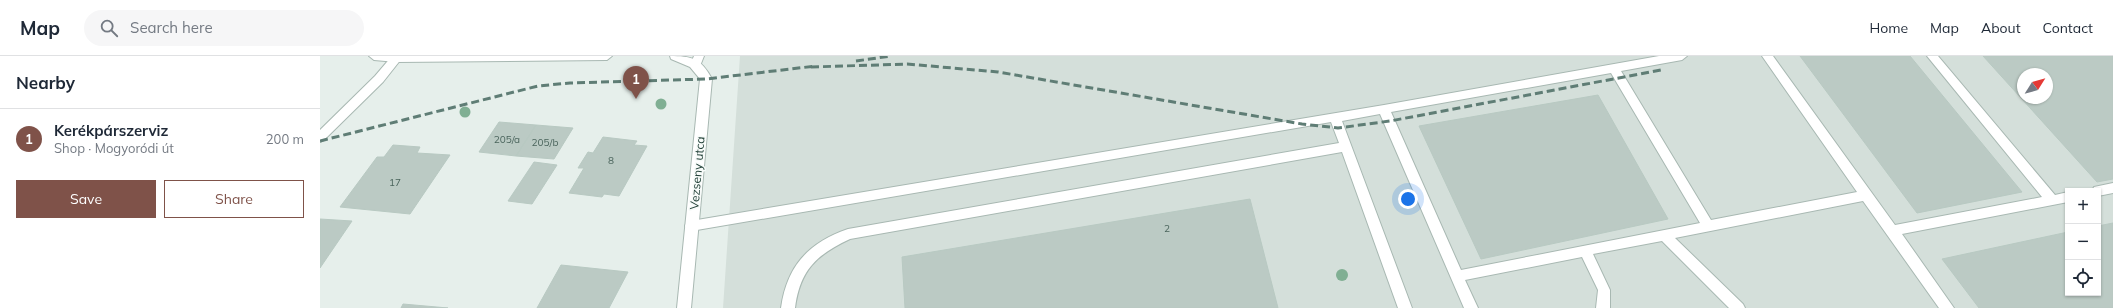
<!DOCTYPE html>
<html lang="en">
<head>
<meta charset="utf-8">
<style>
  :root { --surface:#fff; --page:#f6f6f7; --text:#1f2937; --muted:#747a83; --line:#e0e1e3; --accent:#7f5249 }
  body { margin:0; font-family:Mulish,sans-serif; background:var(--page); color:var(--text) }
  .controls { position:absolute; right:12px; bottom:12px; display:grid; overflow:hidden; border-radius:0px; box-shadow:0 1px 3px #0004 }
  .controls button { width:36px; height:36px; display:grid; place-items:center; padding:0; border:0; border-bottom:1px solid var(--line); background:var(--surface); color:var(--text); font:20px sans-serif }
  .compass { position:absolute; left:1697px; top:12px; width:36px; height:36px; border-radius:50%; background:var(--surface); box-shadow:0 1px 3px #0004; rotate:53deg }
  .you { position:absolute; left:1088px; top:143px; width:14px; height:14px; margin:-10px; border:3px solid #fff; border-radius:50%; background:#1a73e8; box-shadow:0 0 0 6px #1a73e833 }
  .badge { display:grid; place-items:center; width:26px; height:26px; border-radius:50%; background:var(--accent); color:#fff; font-size:13px; font-weight:700 }
  .pin { position:absolute; translate:-50% -33px; filter:drop-shadow(0 1px 2px #0008) }
  .pin::after { content:''; position:absolute; top:21px; width:14px; height:12px; background:inherit; clip-path:polygon(0 0,100% 0,50% 100%) }
  .list { margin:0; padding:0; list-style:none }
  h2 { display:flex; justify-content:space-between; align-items:center; height:52px; margin:0; padding:0 16px; font-size:17px }
  h2 small { font-size:13px; font-weight:400; color:var(--muted) }
  .list li { display:grid; grid-template-columns:26px 1fr auto; gap:12px; align-items:center; box-sizing:border-box; height:60px; padding:0 16px; border-top:1px solid var(--line) }
  .list b { display:block; font-size:15px; white-space:nowrap }
  .list p { margin:0; font-size:13px; white-space:nowrap; color:var(--muted) }
  .list em { font-size:13px; font-style:normal; color:var(--muted) }
  .actions { display:flex; gap:8px; padding:12px 16px }
  .actions a { flex:1; padding:9px 0; border:1px solid var(--accent); border-radius:0px; text-align:center; font-size:14px; color:var(--accent) }
  .actions .main { background:var(--accent); color:#fff }
  .icon { flex:none; width:22px; height:22px; fill:none; stroke:currentColor; stroke-width:2; stroke-linecap:round; stroke-linejoin:round }
  .map { position:relative; flex:none; width:1793px; height:252px; overflow:hidden }
  header { display:flex; align-items:center; gap:24px; box-sizing:border-box; height:56px; padding:0 20px; background:var(--surface); border-bottom:1px solid var(--line) }
  header strong { font-size:19px }
  nav { display:flex; gap:22px; margin-inline-start:auto; font-size:14px }
  .search { width:280px; height:36px; background:var(--page); display:flex; align-items:center; gap:10px; box-sizing:border-box; padding:0 14px; border-radius:22px; color:var(--muted); font-size:15px }
  main { display:flex }
  aside { flex:1; background:var(--surface) }
  .map>svg:first-child { display:block }
</style>
</head>
<body>
<header>
<strong>Map</strong>
<div class="search"><svg class="icon" aria-label="search" viewBox="0 0 24 24"><circle cx="10" cy="10" r="6"/><path d="M15 15l6 6"/></svg>Search here</div>
<nav><a>Home</a><a>Map</a><a>About</a><a>Contact</a></nav>
</header>
<main>
<aside>
<h2>Nearby<small></small></h2>
<ul class="list">
<li><span class="badge">1</span><div><b>Kerékpárszerviz</b><p>Shop · Mogyoródi út</p></div><em>200 m</em></li>
</ul>
<div class="actions"><a class="main">Save</a><a>Share</a></div>
</aside>
<div class="map">
<svg width="1793" height="252" viewBox="0 0 1793 252">
  <rect width="100%" height="100%" fill="#e6efeb"/>
  <path fill="#d4dfda" fill-rule="evenodd" d="M420,0h1373v252h-1390zM1703,18h24v24h-24zM1748,135h30v102h-30z"/>
  <path fill="#bbcac4" stroke="#b8c9c2" fill-rule="evenodd" d="M1480,0h110l112,136 -105,21z
    M1663,0h130v123l-16,3zM1703,18h24v24h-24z
    M1278,39l70,124 -187,40 -62,-133z
    M179,66l37,3 -20,31 -37,-4z
    M216,69l37,3 -19,31 -38,-3z
    M283,81l34,4 -3,4 13,1 -28,50 -15,-2 -2,3 -33,-4 15,-25h-6l10,-16 5,1z
    M73,89l27,2 -3,6 33,2 -40,59 -70,-7 37,-50h7z
    M214,106l23,3 -25,39 -24,-3z
    M930,143l28,109h-373l-3,-51z
    M0,163l32,2 -32,47z
    M1793,167v85h-134l-37,-49 126,-27v61h30v-67z
    M241,209l67,7 -19,36h-72z
    M83,248l45,4h-47z"/>
  <g fill="none" stroke-linecap="round" stroke-linejoin="round">
    <g stroke="#a8b8b2" stroke-width="2">
      <path id="service" d="M374,0h10l-4,10h-8l-1,-3z
        M1339,0h28l-5,4 -61,11 90,149 146,-28 -95,-136h11l122,169 147,-28 -115,-141h11l117,139 13,-3v10l-166,32 52,74h-15l-76,-107 -188,37 68,66 2,4h-16l-67,-67 -69,13 17,36v18h-14l2,-18 -16,-33 -117,23 13,28h-14l-84,-194 -38,7 70,187h-14l-56,-156 -492,87c-34,16 -50,31 -55,69h-14c6,-42 27,-65 67,-79l491,-86 -8,-21 -640,109 -4,-1 -2,-4 2,-4 4,-1 693,-116zM1291,17l89,150 -239,47 -70,-158z
        M1793,127v10l-15,3v-5h-6l2,-4z"/>
    </g>
    <g stroke="#a8b8b2" stroke-width="2">
      <path id="minor" d="M72,0h9l1,2 -19,24 -59,58 -4,2v-12l55,-54z"/>
    </g>
    <g stroke="#a8b8b2" stroke-width="2">
      <path id="tertiary" d="M49,0h243l-5,4 -210,2 -23,-2z
        M350,0c21,0 31,2 42,23l-21,229h-14l23,-229 -10,-12 -19,-8z"/>
    </g>
    <use href="#service" fill="#fff" fill-rule="evenodd"/>
    <use href="#minor" fill="#fff" fill-rule="evenodd"/>
    <use href="#tertiary" fill="#fff" fill-rule="evenodd"/>
    <path stroke="#5f7d75" stroke-width="3" stroke-dasharray="8 4" stroke-linecap="butt" d="M536,5l35,-5
      M491,11l96,-3 91,8 304,52 36,4 52,-7 271,-51
      M0,85l218,-55 32,-3 136,-4 110,-13"/>
  </g>
  <g fill="#80af93">
    <circle cx="341" cy="48" r="5.5"/>
    <circle cx="145" cy="56" r="5.5"/>
    <circle cx="1022" cy="219" r="6"/>
  </g>
  <g text-anchor="middle" dominant-baseline="central" stroke-width="3" stroke-linejoin="round" paint-order="stroke">
    <g font-size="10" fill="#4a645c">
      <text x="187" y="83">205/a</text>
      <text x="225" y="86">205/b</text>
      <text x="291" y="104">8</text>
      <text x="75" y="126">17</text>
      <text x="847" y="172">2</text>
    </g>
    <g font-size="12" fill="#24423a" stroke="#f7fbf9">
      <text transform="translate(377 117) rotate(-85)">Vezseny utca</text>
    </g>
  </g>
</svg>
<div class="controls">
<button>+</button>
<button>−</button>
<button><svg class="icon" aria-label="locate" viewBox="0 0 24 24"><circle cx="12" cy="12" r="6"/><path d="M12 2v4M12 18v4M2 12h4M18 12h4"/></svg></button>
</div>
<svg class="compass" viewBox="-18 -18 36 36"><path d="M0-13l5 13h-10z" fill="#e53935"/><path d="M0 13l5-13h-10z" fill="#747a83"/></svg>
<div class="you"></div>
<div class="pin badge" style="left:316px;top:43px">1</div>
</div>
</main>
</body>
</html>
